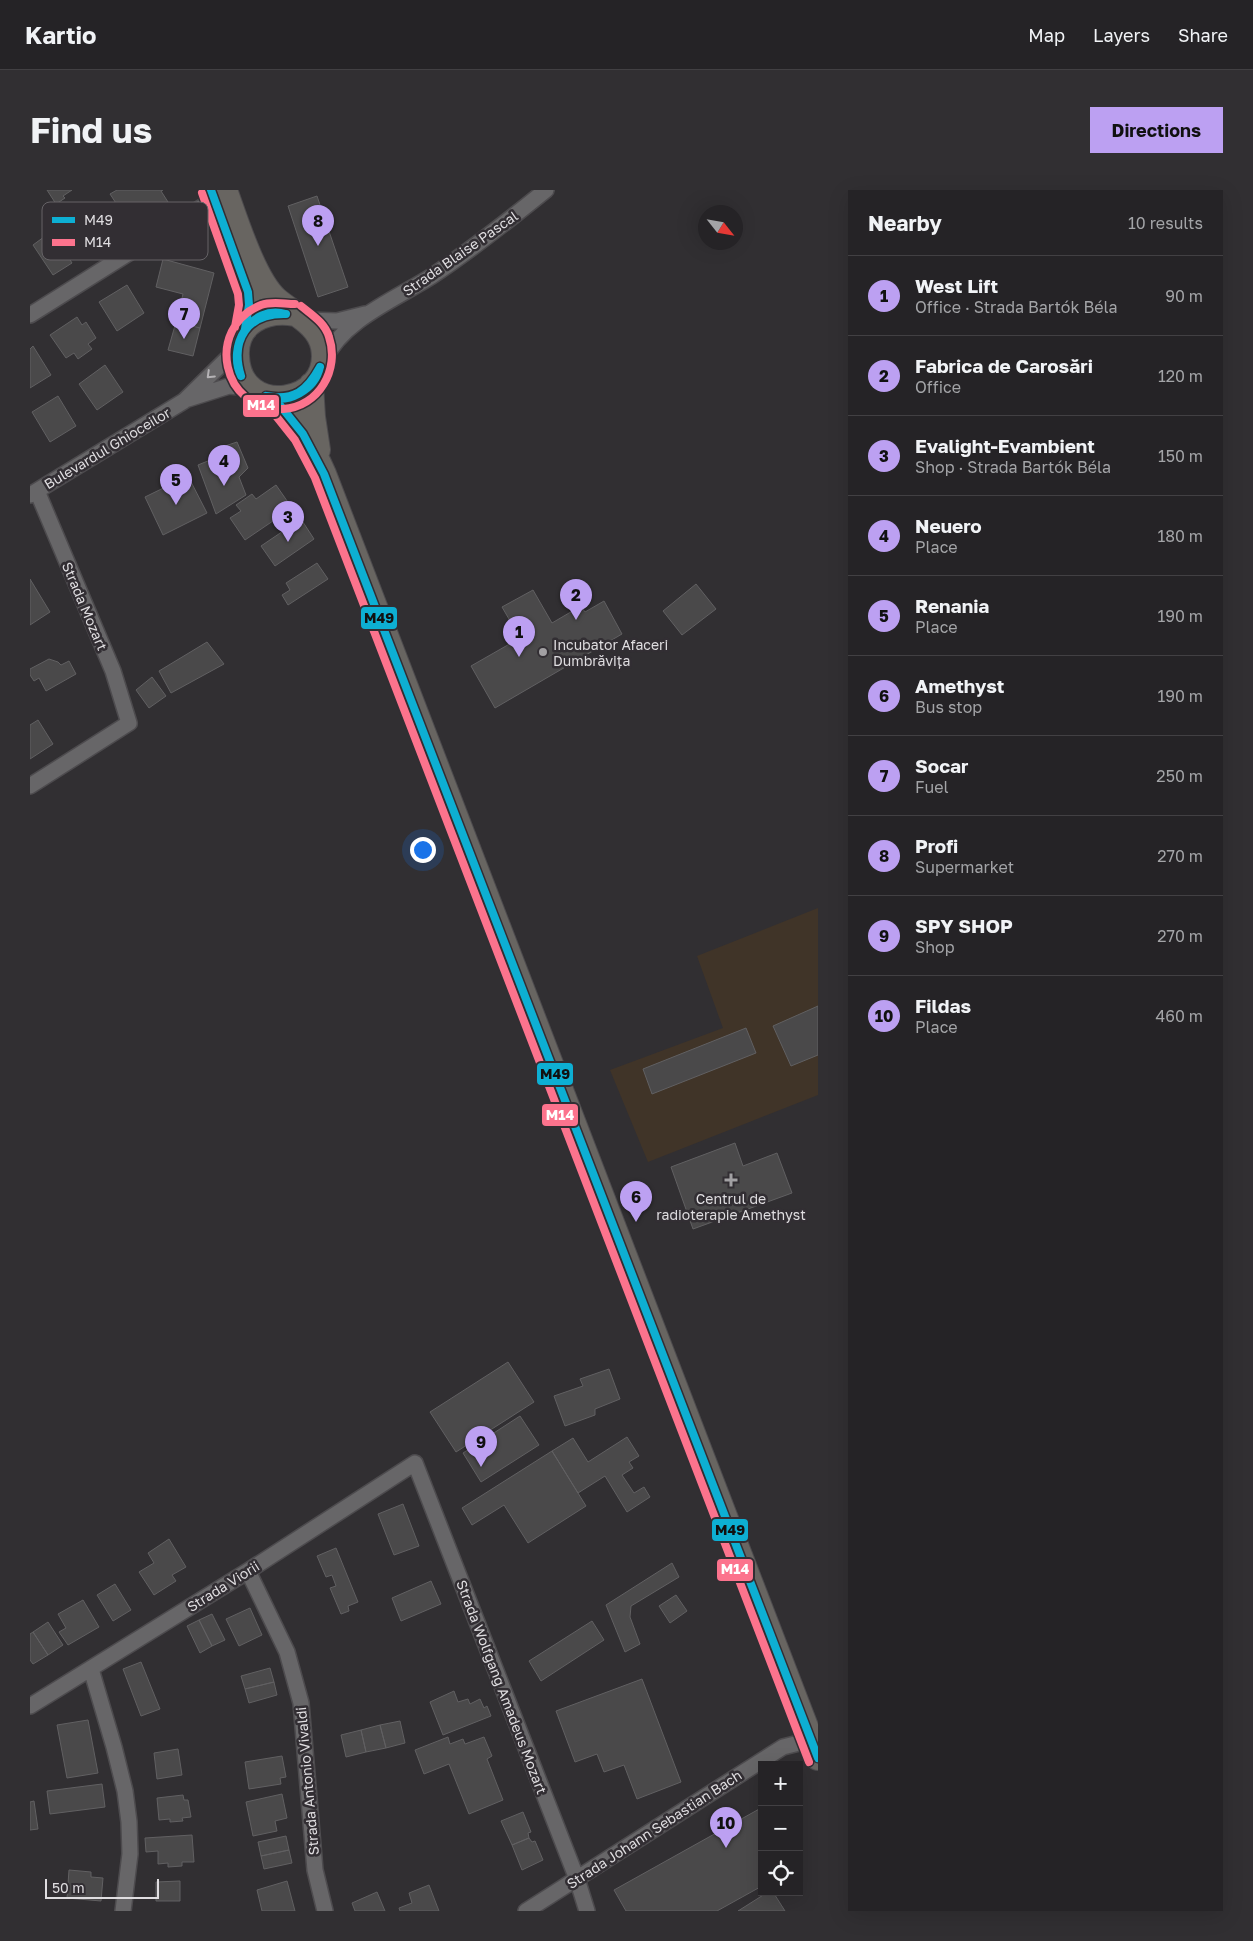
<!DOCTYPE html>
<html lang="en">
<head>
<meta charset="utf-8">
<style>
  :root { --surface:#252326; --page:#312f32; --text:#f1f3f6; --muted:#a3a4a7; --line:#424043; --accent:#bca0f2 }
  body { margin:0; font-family:"Golos Text",sans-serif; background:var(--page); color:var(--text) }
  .controls { position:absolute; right:15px; bottom:15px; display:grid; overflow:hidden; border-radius:0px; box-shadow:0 5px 20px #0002 }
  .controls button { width:45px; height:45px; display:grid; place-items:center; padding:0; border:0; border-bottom:1px solid var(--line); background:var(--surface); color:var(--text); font:25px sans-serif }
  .compass { position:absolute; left:668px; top:15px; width:45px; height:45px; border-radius:50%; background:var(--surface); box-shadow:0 5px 20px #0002; rotate:121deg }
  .scale { position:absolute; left:15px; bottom:12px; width:114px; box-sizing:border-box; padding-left:5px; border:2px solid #dfdde0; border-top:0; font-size:14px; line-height:18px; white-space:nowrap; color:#dfdde0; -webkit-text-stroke:4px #322e33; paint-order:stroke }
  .you { position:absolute; left:392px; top:659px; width:18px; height:18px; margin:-12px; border:4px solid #fff; border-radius:50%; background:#1a73e8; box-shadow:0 0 0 8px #1a73e833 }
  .badge { display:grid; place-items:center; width:32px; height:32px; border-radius:50%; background:var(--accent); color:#111; font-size:16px; font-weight:700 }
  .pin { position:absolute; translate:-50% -41px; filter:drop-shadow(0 1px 2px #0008) }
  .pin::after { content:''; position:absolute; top:26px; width:18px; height:15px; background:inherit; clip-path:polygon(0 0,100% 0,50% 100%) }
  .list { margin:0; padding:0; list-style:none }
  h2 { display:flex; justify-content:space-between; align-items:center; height:65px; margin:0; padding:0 20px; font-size:21px }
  h2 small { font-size:16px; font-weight:400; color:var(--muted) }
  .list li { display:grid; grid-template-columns:32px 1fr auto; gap:15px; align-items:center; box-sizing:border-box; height:80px; padding:0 20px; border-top:1px solid var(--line) }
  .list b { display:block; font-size:19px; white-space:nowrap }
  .list p { margin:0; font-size:16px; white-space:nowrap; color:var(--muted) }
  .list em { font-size:16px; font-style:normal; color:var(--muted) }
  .icon { flex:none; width:28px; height:28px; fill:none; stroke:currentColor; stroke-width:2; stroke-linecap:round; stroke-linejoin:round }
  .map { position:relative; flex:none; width:788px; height:1721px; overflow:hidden; border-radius:0px }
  header { display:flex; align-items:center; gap:30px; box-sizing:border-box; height:70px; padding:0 25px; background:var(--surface); border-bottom:1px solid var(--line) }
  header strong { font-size:24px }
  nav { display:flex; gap:28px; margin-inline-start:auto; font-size:18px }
  .intro { display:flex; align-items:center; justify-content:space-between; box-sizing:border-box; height:120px; padding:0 30px }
  h1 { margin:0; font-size:35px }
  .button { padding:12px 22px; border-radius:0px; background:var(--accent); color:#111; font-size:18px; font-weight:700 }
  main { display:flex; gap:30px; padding:0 30px }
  aside { flex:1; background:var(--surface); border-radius:0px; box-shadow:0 5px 20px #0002 }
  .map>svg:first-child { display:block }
</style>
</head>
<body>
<header>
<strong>Kartio</strong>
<nav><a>Map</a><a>Layers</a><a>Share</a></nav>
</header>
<div class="intro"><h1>Find us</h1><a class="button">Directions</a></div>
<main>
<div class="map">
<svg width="788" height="1721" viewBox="0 0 788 1721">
  <rect width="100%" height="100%" fill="#312f32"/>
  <path fill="#403428" d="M788,718v187l-170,67 -38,-92 113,-42 -26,-72z"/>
  <path fill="#4a494a" stroke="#616062" d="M17,0h25l-9,6 2,2 -9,6z
    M87,0h46l-2,1 7,11 -37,24 -21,-32z
    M287,6l31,91 -30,10 -30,-91z
    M22,41l20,32 -19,12 -20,-30z
    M133,69l51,14 -14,55 -24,-6 7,-28 -27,-7z
    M97,95l17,28 -27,18 -18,-29z
    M47,127l5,8 4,-3 10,16 -8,6 4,5 -14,10 -4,-6 -8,5 -16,-23z
    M146,132l24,6 -7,28 -25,-6z
    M3,156l18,29 -21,13v-39z
    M75,175l18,27 -26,18 -18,-26z
    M28,206l18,30 -26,16 -18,-30z
    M207,252l11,26 -9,9 7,18 -30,19 -18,-49 27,-11 -3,-7z
    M158,286l19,37 -44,22 -18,-38z
    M246,295l16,23 -47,32 -15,-22 11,-7 -5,-6 16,-11 4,5z
    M271,329l13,20 -39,27 -14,-20z
    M287,373l11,16 -40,26 -6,-10 8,-5 -4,-7z
    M0,389l20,33 -20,13z
    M666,394l20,25 -34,26 -19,-24z
    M503,400l19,33 29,-17 4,6 19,-11 18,33 -127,74 -24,-42 49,-28 -18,-31z
    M177,452l17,22 -53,29 -12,-22z
    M19,469l9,3 3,3 8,-4 7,13 -30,17 -7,-13 -5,3 -4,-6v-6z
    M122,487l14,19 -17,12 -13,-18z
    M8,530l15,24 -23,15v-34z
    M788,816v49l-27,11 -18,-40z
    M716,838l10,25 -104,41 -9,-25z
    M705,953l8,23 34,-13 15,40 -99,36 -22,-62z
    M478,1172l26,40 -78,50 -26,-40z
    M579,1179l11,30 -25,10v6l-30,11 -11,-30 29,-10 -3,-7z
    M490,1226l19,29 -58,37 -18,-29z
    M597,1247l12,19 -10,6 4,6 -11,7 12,18 10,-6 6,10 -23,15 -22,-36 -27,17 -26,-42 21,-13 15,24z
    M522,1261l34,55 -58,37 -24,-38 -32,20 -10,-17z
    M373,1314l16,42 -25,9 -16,-41z
    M139,1349l17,28 -14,8 4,6 -22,14 -15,-23 15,-9 -6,-10z
    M306,1358l22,54 -10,4 1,5 -8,3 -11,-26 6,-2 -4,-11 -6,2 -9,-21z
    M642,1373l7,14 -48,29 -1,11 10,27 -15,8 -19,-47z
    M401,1391l10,23 -40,17 -9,-23z
    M85,1394l16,26 -18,11 -16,-26z
    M646,1405l11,16 -17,12 -11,-17z
    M53,1410l16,27 -31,18 -9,-13 7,-4 -8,-14z
    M220,1418l12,27 -23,11 -13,-27z
    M182,1424l13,26 -13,6 -13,-26z
    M169,1430l13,26 -12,7 -13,-27z
    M562,1431l12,19 -63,41 -12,-20z
    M18,1432l15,23 -15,10 -15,-23z
    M3,1442l15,23 -15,9 -3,-4v-26z
    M111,1472l19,47 -19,7 -18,-47z
    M240,1478l4,14 -29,7 -4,-13z
    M612,1489l39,103 -44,17 -13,-34 -20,7 -7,-18 -22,8 -19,-51z
    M244,1492l3,13 -28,8 -4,-14z
    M424,1501l4,11 10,-3 2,5 10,-5 4,9 3,-2 4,10 -48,19 -13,-33z
    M58,1530l10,53 -31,5 -10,-53z
    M370,1531l5,22 -19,5 -6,-23z
    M350,1535l6,23 -20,4 -5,-22z
    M331,1540l5,22 -20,5 -5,-22z
    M418,1547l2,7 13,-5 2,5 19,-7 8,19 -5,3 16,41 -34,14 -20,-50 -25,10 -9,-24z
    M148,1559l4,26 -25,4 -3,-26z
    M252,1566l4,21 -6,1 1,6 -32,5 -4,-27z
    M72,1594l3,23 -55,7 -3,-23z
    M252,1604l5,24 -12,3 2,10 -24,5 -7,-34z
    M153,1605l1,5h4l3,17 -9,1 1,3 -13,1v-3l-11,1 -2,-22z
    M4,1611l4,28 -8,1v-28z
    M731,1618l1,78 -45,25h-91l-12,-21z
    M493,1622l8,20 -3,1 1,5 -17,7 -11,-24z
    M162,1645l2,27h-12v4l-14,1v-4l-10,1v-13l-12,1 -1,-14z
    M256,1646l3,14 -28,6 -3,-14z
    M499,1648l3,4 3,-1 8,19 -21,10 -10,-25z
    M259,1660l3,13 -28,6 -3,-13z
    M39,1680l22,2v5l12,1 -2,23 -34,-3z
    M150,1691v20h-24v-19z
    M257,1691l8,30h-33l-5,-21z
    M399,1695l10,26h-39l-1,-3 13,-5 -3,-10z
    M347,1702l8,19h-30l-3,-8z
    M738,1702h5l12,19h-47z"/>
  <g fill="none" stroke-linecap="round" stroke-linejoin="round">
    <g stroke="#4d4b4e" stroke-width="18">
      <path id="minor" d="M0,125l185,-116
        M276,130l31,1 28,-7
        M294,170c20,-41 72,-61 108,-84 39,-26 77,-56 114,-86
        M158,209l41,-13 22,2
        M0,305l154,-94 52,-51
        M0,596l99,-63 -16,-52 -76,-180
        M218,1381l39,81 14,51 14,167 10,41
        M61,1479l23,78 11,44 4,31 1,32 -7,57
        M0,1516l218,-135 167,-108 162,416 10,32
        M496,1721l257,-164 28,-7"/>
    </g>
    <g stroke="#4d4b4e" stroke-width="26">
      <path id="primary" d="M195,0c11,30 29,89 51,109 17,15 42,24 47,48 11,59 -84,73 -86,9 -2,-34 29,-47 58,-42
        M207,71c9,25 16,41 8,68
        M281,195l2,32 5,33
        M245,209c22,24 36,45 49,75l494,1284"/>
    </g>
    <use href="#minor" stroke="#676668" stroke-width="15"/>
    <use href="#primary" stroke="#686561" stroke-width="24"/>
    <g stroke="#322e33" stroke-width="11">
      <path id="bus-1" d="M181,0l37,102 1,13 -4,24
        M211,186c-14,-29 9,-72 45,-62
        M211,186c-11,-36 6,-63 45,-62
        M236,206c28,5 41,-5 54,-29
        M236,206c22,9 49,-6 54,-29
        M245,209l28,35 21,40 494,1284"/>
    </g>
    <g stroke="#322e33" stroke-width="11">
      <path id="bus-2" d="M172,3l36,101 1,11 -4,22
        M265,114c-11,0 -23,-3 -34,1 -57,23 -39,107 22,104 36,-2 57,-40 46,-72 -4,-14 -17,-22 -28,-31
        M238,216l27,34 20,38 494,1284"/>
    </g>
    <use href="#bus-1" stroke="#0dafd3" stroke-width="8"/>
    <use href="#bus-2" stroke="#fc738d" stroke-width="8"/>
  </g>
  <defs><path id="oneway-chevron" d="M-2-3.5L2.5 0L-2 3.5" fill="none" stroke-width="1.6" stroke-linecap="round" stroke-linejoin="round" transform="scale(1.25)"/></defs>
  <use stroke="#b5b3b6" href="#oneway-chevron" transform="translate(180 185) rotate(136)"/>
  <g fill="#a2a0a3" stroke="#322e33" stroke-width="2">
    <circle cx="513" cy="462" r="5"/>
    <path d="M698.5 982.5h5v5h5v5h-5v5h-5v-5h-5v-5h5z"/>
  </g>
  <g text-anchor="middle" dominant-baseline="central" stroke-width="5" stroke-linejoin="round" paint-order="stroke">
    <g font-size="14" fill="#dfdde0" stroke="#322e33">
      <text transform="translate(430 63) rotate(-35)">Strada Blaise Pascal</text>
      <text transform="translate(77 258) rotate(-31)">Bulevardul Ghioceilor</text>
      <text transform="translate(55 416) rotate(67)">Strada Mozart</text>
      <text transform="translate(193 1396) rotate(-32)">Strada Viorii</text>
      <text transform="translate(472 1497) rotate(69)">Strada Wolfgang Amadeus Mozart</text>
      <text transform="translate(277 1591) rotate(-95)">Strada Antonio Vivaldi</text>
      <text transform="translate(624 1639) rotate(-33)">Strada Johann Sebastian Bach</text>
    </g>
    <g font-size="14" fill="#dfdde0" stroke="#322e33" text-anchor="start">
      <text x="523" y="454">Incubator Afaceri<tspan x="523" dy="16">Dumbrăvița</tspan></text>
      <text x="701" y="1008" text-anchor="middle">Centrul de<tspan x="701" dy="16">radioterapie Amethyst</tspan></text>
    </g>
  </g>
  <rect x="12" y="12" width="166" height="58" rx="8" fill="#322e33" stroke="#666367" stroke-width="1"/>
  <rect x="22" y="27" width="23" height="6" fill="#0dafd3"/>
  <rect x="22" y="49" width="23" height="7" fill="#fc738d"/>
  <g font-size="14" fill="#dfdde0">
    <text x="54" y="35">M49</text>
    <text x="54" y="57">M14</text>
  </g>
  <g stroke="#322e33" stroke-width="2">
    <rect x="212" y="204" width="38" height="24" rx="5" fill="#fc738d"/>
    <rect x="330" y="416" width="38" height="24" rx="5" fill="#0dafd3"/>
    <rect x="506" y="872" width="38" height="24" rx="5" fill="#0dafd3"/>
    <rect x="511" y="913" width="38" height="24" rx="5" fill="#fc738d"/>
    <rect x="681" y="1328" width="38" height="24" rx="5" fill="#0dafd3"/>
    <rect x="686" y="1368" width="38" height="24" rx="5" fill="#fc738d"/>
  </g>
  <g font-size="14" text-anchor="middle" font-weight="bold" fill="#fff">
    <text x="231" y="220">M14</text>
    <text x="530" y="930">M14</text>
    <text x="705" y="1384">M14</text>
  </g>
  <g font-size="14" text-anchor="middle" font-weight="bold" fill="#111">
    <text x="349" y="433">M49</text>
    <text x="525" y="889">M49</text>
    <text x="700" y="1345">M49</text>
  </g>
</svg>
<div class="controls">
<button>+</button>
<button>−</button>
<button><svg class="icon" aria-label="locate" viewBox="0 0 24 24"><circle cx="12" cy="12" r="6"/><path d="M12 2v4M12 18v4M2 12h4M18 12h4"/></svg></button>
</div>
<svg class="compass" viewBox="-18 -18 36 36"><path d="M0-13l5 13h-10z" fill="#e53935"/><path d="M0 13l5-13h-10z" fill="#a3a4a7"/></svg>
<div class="scale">50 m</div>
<div class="you"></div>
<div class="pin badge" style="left:489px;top:467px">1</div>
<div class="pin badge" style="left:546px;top:430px">2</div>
<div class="pin badge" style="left:258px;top:352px">3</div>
<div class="pin badge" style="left:194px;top:296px">4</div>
<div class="pin badge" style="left:146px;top:315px">5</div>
<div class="pin badge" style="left:606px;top:1032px">6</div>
<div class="pin badge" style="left:154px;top:149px">7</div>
<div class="pin badge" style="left:288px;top:56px">8</div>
<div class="pin badge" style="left:451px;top:1277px">9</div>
<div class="pin badge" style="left:696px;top:1658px">10</div>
</div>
<aside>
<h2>Nearby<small>10 results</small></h2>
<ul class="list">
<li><span class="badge">1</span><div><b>West Lift</b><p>Office · Strada Bartók Béla</p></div><em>90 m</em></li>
<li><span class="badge">2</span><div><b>Fabrica de Carosări</b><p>Office</p></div><em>120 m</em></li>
<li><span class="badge">3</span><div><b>Evalight-Evambient</b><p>Shop · Strada Bartók Béla</p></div><em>150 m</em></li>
<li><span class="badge">4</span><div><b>Neuero</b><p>Place</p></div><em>180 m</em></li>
<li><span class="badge">5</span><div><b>Renania</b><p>Place</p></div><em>190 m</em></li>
<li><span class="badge">6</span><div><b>Amethyst</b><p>Bus stop</p></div><em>190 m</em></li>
<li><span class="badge">7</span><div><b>Socar</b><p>Fuel</p></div><em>250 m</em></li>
<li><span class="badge">8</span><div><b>Profi</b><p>Supermarket</p></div><em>270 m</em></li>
<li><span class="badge">9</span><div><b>SPY SHOP</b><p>Shop</p></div><em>270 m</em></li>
<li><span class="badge">10</span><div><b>Fildas</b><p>Place</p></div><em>460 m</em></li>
</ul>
</aside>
</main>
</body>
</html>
